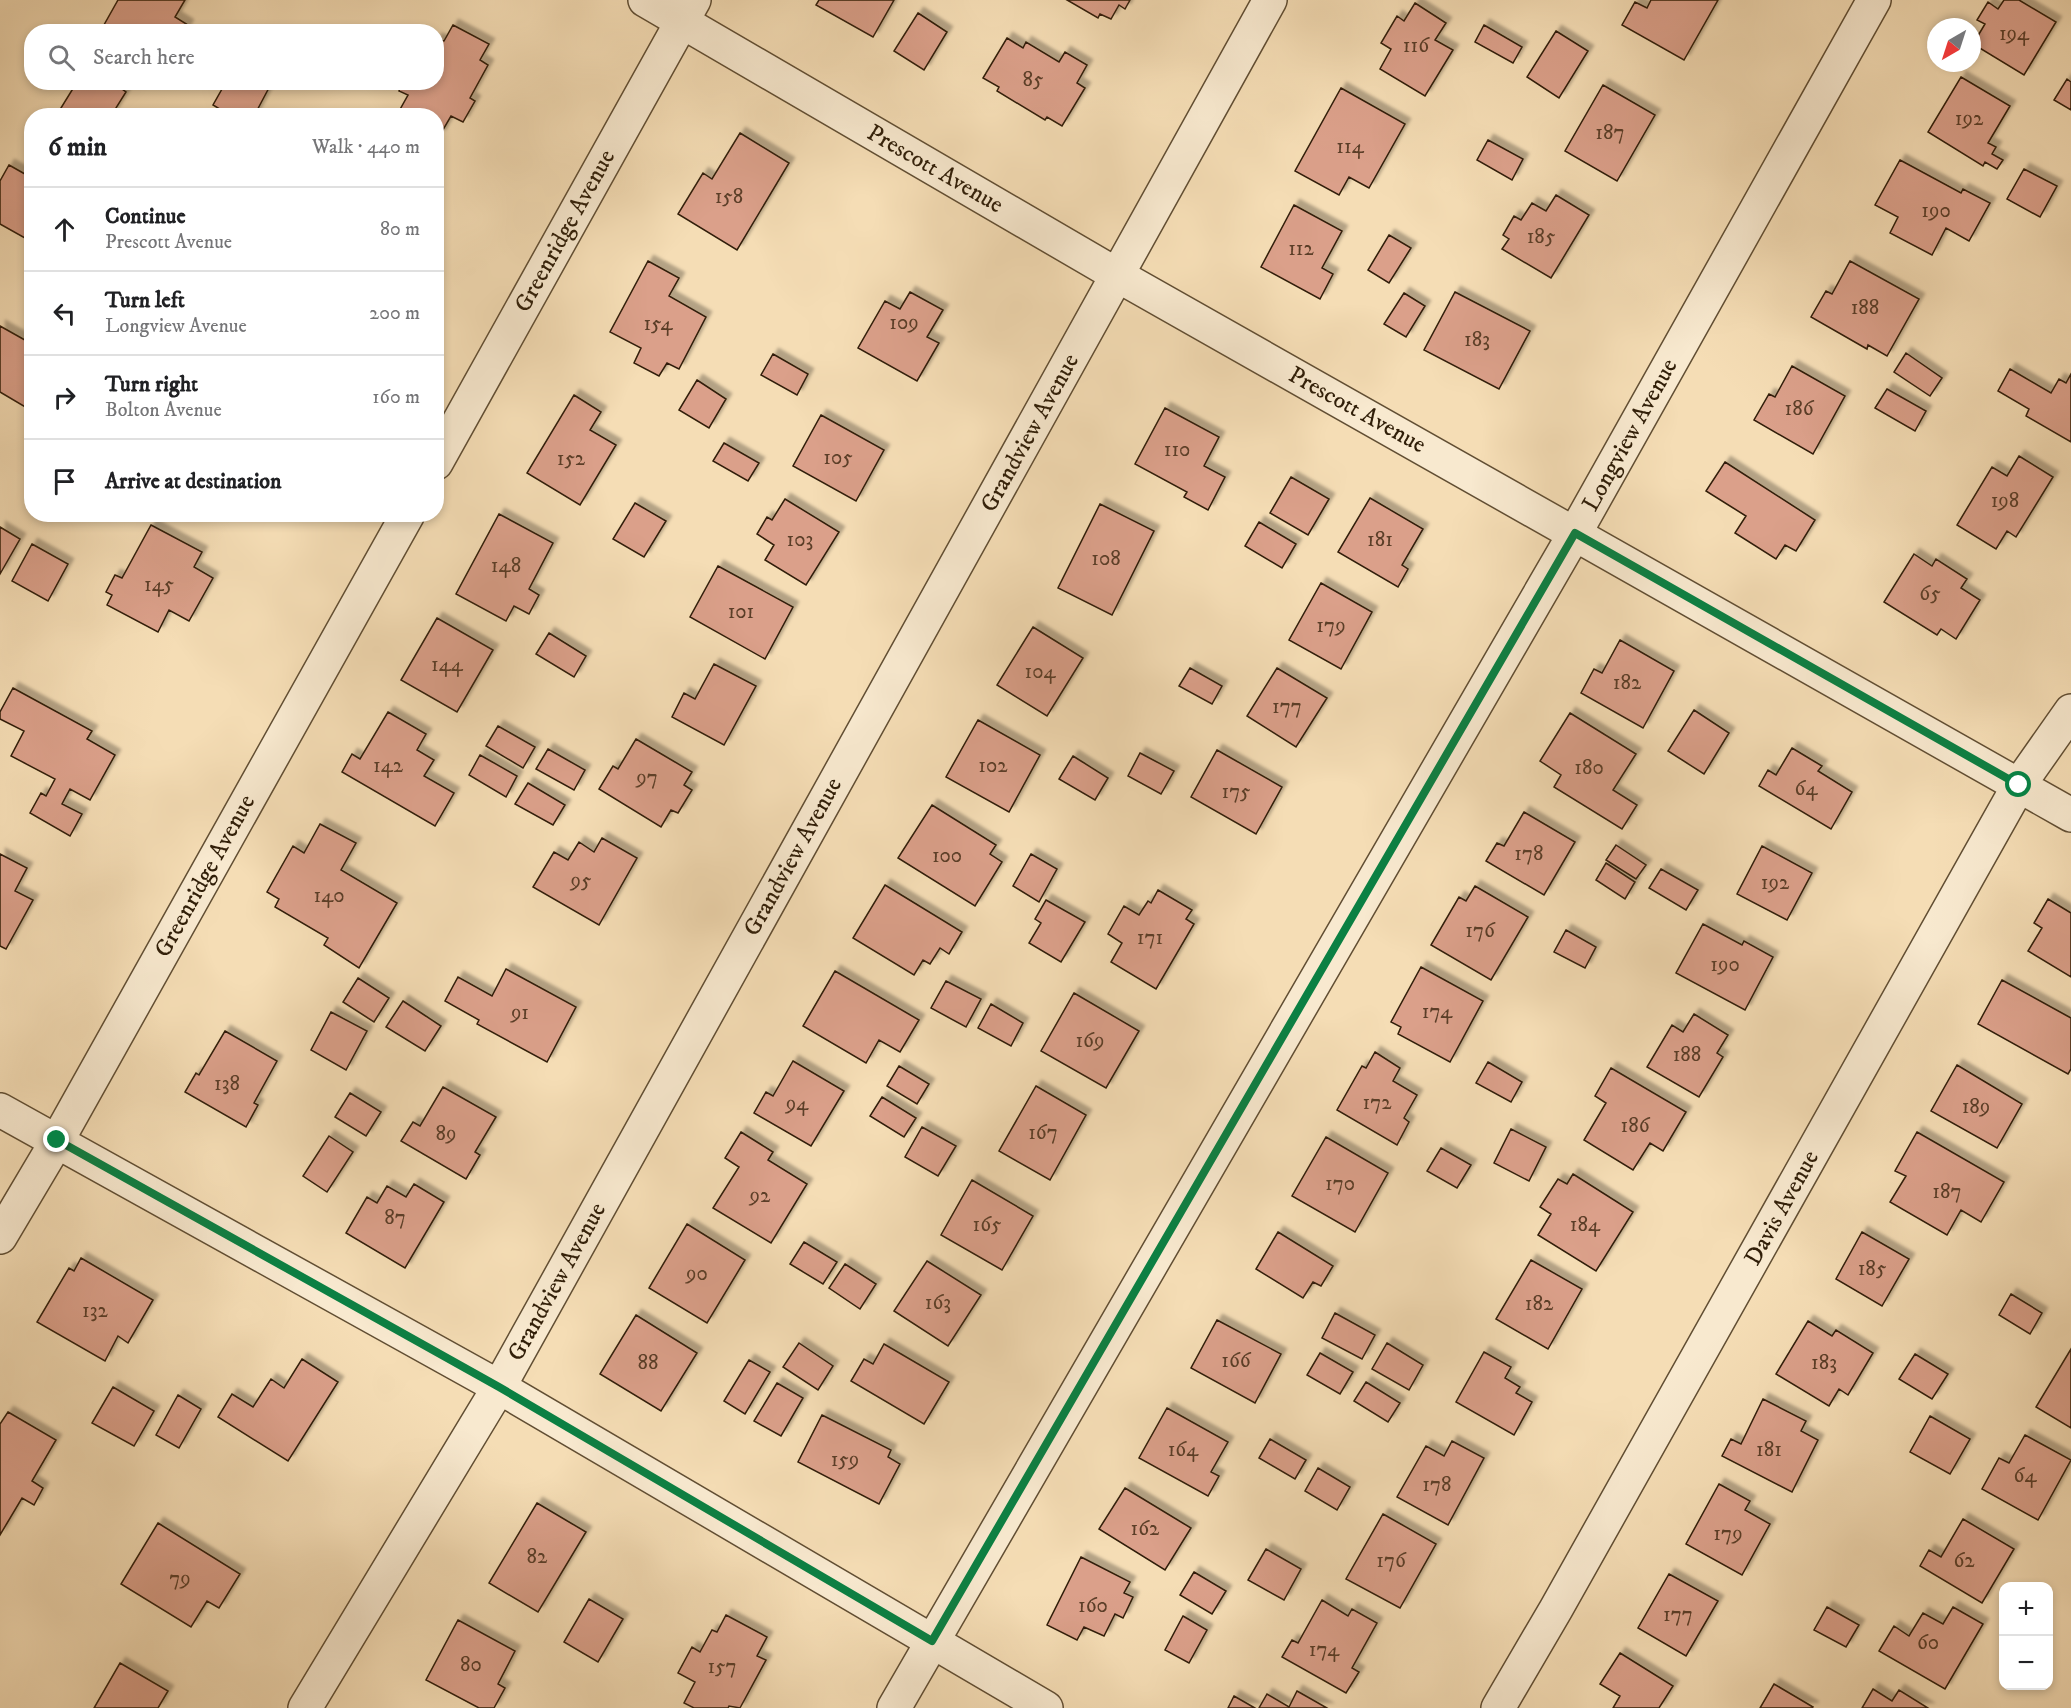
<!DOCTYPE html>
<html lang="en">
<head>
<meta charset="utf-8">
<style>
  :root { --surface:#fff; --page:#f6f6f6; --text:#202124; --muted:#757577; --line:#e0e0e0 }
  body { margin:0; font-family:"IM FELL DW Pica",serif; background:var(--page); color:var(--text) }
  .controls { position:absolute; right:18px; bottom:18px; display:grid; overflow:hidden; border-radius:12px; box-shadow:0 3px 9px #0003 }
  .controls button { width:54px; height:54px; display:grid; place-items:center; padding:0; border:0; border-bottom:2px solid var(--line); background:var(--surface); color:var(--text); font:30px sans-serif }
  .compass { position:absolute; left:1927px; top:18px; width:54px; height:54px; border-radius:50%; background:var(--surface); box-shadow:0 3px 9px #0003; rotate:219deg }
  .stop { position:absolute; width:18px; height:18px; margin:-14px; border:4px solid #0b8043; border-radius:50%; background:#fff }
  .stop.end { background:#0b8043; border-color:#fff; box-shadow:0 2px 6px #0008 }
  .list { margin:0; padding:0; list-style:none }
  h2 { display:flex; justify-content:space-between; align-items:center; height:78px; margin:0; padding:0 24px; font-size:26px }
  h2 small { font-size:20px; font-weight:400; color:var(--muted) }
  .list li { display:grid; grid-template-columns:39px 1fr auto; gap:18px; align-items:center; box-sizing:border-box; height:84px; padding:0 24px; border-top:2px solid var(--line) }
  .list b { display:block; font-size:22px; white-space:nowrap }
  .list p { margin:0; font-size:20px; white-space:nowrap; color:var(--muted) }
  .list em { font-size:20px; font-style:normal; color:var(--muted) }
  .icon { flex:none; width:33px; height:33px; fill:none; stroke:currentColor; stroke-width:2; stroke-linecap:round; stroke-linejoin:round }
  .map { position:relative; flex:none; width:2071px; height:1708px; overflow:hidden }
  .search { position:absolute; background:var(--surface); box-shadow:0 3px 9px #0003; left:24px; top:24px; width:420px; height:66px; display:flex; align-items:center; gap:15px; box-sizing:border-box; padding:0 21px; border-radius:24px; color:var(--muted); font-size:22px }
  .panel { position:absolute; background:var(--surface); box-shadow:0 3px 9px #0003; left:24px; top:108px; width:420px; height:414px; border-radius:24px }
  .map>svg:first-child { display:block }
</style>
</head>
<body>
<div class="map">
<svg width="2071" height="1708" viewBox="0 0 2071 1708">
  <defs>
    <filter id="shadow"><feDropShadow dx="5.5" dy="-5.5" stdDeviation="1.5" flood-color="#0004"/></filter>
  </defs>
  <rect width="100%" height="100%" fill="#f5ddb5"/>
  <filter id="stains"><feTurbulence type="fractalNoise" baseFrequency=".00333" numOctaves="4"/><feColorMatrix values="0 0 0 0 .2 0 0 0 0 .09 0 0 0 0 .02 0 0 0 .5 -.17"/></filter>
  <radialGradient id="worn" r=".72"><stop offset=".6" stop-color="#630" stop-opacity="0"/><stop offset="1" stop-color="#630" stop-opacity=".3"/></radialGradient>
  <path fill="#dba08a" stroke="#301e08" stroke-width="1.5" filter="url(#shadow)" d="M118,0h67l-10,17 13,8 -4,7h-84z
    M819,0h75l-21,37 -57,-32z
    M1067,0h63l-5,9 -6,-4 -8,14 -11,-5 -2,4z
    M1651,0h67l-34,60 -62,-35 13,-23 12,6z
    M2004,0h15l37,22 -32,53 -51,-31 12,-20 -8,-4 11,-18 10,7z
    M1415,3l31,20 -11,17 18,10 -28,46 -45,-27 11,-20 -10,-6 16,-27 7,5z
    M918,13l29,19 -23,38 -30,-19z
    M453,25l36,19 -9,16 8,5 -18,33 5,3 -12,21 -12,-6 -11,19 -4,-1v-18h-33l-5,-3 10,-18 -9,-4 5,-9h32v-43l8,2z
    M1484,25l38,22 -9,16 -38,-21z
    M1556,31l32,20 -29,47 -32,-21z
    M1007,38l16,10 3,-6 33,20 6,-10 22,13 -10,18 8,5 -23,38 -15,-9 -2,3 -48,-29 2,-4 -16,-9z
    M1961,77l49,29 -22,37 8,4 -4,7 11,6 -6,9 -12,-7 -2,4 -55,-34z
    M2067,79l4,3v28l-17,-10z
    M77,82h35l14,10 -15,24h-55z
    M226,82h43l2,2 -17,32h-23l-18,-11z
    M1603,85l52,30 -38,66 -52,-30z
    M1341,88l64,36 -36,64 -20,-11 -10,18 -44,-24z
    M740,133l49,30 -52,87 -59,-36 25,-41 9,6z
    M1488,140l35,19 -11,21 -35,-20z
    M1900,160l61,33 2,-4 27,14 -21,38 -23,-13 -14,27 -42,-22 8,-16 -23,-12z
    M9,165l23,13v64l-32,-18v-43z
    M2024,169l33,17 -17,31 -33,-18z
    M1556,195l33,20 -38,63 -49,-29 7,-10 -6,-4 11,-19 7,4 11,-17 14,8z
    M1294,205l48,26 -20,37 11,6 -13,25 -59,-32z
    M1389,235l22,13 -22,35 -21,-13z
    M648,261l31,17 -10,18 37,21 -27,52 -12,-6 -8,13 -25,-13 7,-15 -31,-16z
    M1850,261l69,38 -32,57 -19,-11 -1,4 -56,-32 15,-26 6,3z
    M910,292l33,18 -16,27 12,6 -22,38 -59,-33 27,-47 15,8z
    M1455,292l75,39 -31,58 -75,-39z
    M1404,293l21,13 -19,31 -22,-13z
    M0,326l32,18v67l-32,-19z
    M1906,353l36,25 -12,18 -36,-24z
    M773,354l35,20 -11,21 -36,-20z
    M1792,366l53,30 -32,58 -59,-34 15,-26 6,3z
    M2010,369l41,24 8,-14 7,4 5,-9v68l-45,-26 3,-7 -31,-18z
    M697,380l29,19 -17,29 -30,-18z
    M1887,389l39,22 -11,20 -40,-23z
    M574,395l27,17 -11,18 26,15 -36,60 -53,-32z
    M1165,408l54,29 -15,29 21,11 -17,33 -24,-13 3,-5 -52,-28z
    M821,415l63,35 -28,51 -63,-35z
    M724,443l35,20 -11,18 -35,-20z
    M2019,456l34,21 -37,60 -9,-6 -11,18 -39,-24 35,-58 15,9z
    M1725,462l90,58 -19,31 -11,-6 -9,14 -41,-26 11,-17 -40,-25z
    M1291,477l38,22 -21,36 -38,-22z
    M1370,498l53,31 -21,36 6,4 -10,18 -60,-35z
    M785,499l54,33 -33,53 -41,-25 9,-15 -17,-11 10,-17 5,3z
    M635,503l31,18 -22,36 -31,-18z
    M1100,504l54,27 -42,84 -54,-27z
    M499,514l54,29 -24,46 10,6 -10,19 -15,-8 -8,15 -50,-27z
    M1259,522l37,22 -14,24 -37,-22z
    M151,525l51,27 -8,15 19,11 -24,43 -20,-11 -11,22 -51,-27 5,-10 -6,-3 9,-17 7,3z
    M0,527l20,12 -20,35z
    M32,544l36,20 -20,37 -36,-20z
    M1914,554l18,12 4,-7 31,20 -6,9 19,12 -24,39 -15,-10 -4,6 -53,-33z
    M718,566l75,41 -28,52 -75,-42z
    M1321,583l51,29 -31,57 -52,-29z
    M437,618l56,32 -36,62 -56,-32z
    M1033,627l50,31 -36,58 -50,-31z
    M549,633l37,23 -12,21 -38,-23z
    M1620,640l54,31 -31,57 -62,-35 13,-24 8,4z
    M714,664l42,22 -32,59 -52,-28 12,-24 11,6z
    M1190,668l32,18 -10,18 -33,-18z
    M1277,668l50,30 -31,49 -49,-31z
    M13,688l79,43 -5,8 28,16 -25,45 -20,-11 -8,15 20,10 -12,22 -40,-23 11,-20 5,3 9,-17 -44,-23 13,-25 -24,-12v-7z
    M1694,710l35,23 -25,41 -36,-23z
    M388,712l38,22 -9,16 17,10 -10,16 30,17 -19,33 -93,-54 10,-18 8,5z
    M1570,713l66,41 -23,36 24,15 -15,24 -68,-42 7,-12 -21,-14z
    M978,720l62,35 -31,57 -63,-35z
    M498,726l37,21 -12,21 -37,-22z
    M636,739l56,33 -8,13 8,5 -14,23 -7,-3 -10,17 -62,-38 14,-23 5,3z
    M1792,748l30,18 -4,5 34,21 -21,37 -72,-43 9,-16 8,5z
    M548,749l37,21 -11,20 -38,-21z
    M1217,750l65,37 -26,47 -65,-37z
    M1140,753l34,18 -13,23 -33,-18z
    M480,755l37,21 -11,21 -37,-22z
    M1073,756l35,22 -13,22 -36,-21z
    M528,783l37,22 -12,20 -38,-21z
    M932,805l64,40 -6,9 12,8 -27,44 -77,-48z
    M1524,812l51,30 -31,53 -58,-34 11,-18 7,3z
    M320,824l36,19 -15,27 56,33 -38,65 -35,-23 4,-7 -53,-31 4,-8 -12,-7 26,-46 11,7z
    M602,838l35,20 -38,67 -66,-38 21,-35 14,8 11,-18 15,10z
    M1616,845l30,20 -10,14 -30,-19z
    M1762,846l50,27 -25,47 -50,-26z
    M0,854l27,14 -12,23 18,9 -27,49 -6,-3z
    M1031,854l26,15 -18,33 -26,-16z
    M1606,863l29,19 -10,17 -29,-19z
    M1661,869l37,21 -12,20 -37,-22z
    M885,885l77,47 -13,22 -9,-6 -10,16 -7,-4 -9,15 -61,-37z
    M1475,886l53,31 -37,63 -60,-35 28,-48 7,4z
    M1158,890l34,20 -6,9 8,5 -38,65 -45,-27 11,-19 -14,-9 16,-28 15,9 9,-14 3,2z
    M2048,899l23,14v64l-43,-26 14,-23 -8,-5z
    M1046,900l39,22 -24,40 -32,-19 12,-20 -6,-4z
    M1703,924l39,21 2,-4 29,16 -28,53 -69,-37z
    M1566,930l30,17 -11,21 -31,-16z
    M1421,967l62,34 -33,61 -52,-28 3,-7 -10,-5z
    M506,969l70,38 -29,55 -70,-38 2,-4 -34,-19 13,-24 34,19z
    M835,971l84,49 -19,32 -21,-12 -13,23 -63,-37z
    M358,978l31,20 -15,24 -31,-20z
    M2002,980l69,38v51l-3,5 -90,-50z
    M946,981l35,18 -15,28 -35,-19z
    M1074,993l65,38 -33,57 -65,-37z
    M403,1001l38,25 -16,25 -39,-24z
    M991,1004l32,19 -12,23 -33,-18z
    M331,1012l36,19 -21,39 -35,-20z
    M1694,1014l34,21 -11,18 6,4 -24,40 -52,-30 25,-42 11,7z
    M225,1031l52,30 -23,42 4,2 -12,22 -61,-35 11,-19 3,2z
    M1375,1052l25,16 -7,13 24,14 -13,23 5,4 -12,23 -60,-35 25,-44 4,2z
    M793,1061l51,30 -33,55 -57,-33 12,-21 7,4z
    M1488,1062l34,20 -11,20 -35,-19z
    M1957,1065l65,39 -25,44 -66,-37z
    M899,1066l30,18 -12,20 -30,-18z
    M1611,1068l75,44 -23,39 -13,-8 -17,27 -49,-30 22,-37 -11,-7z
    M1036,1086l50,29 -36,65 -51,-29z
    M443,1087l53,30 -21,35 5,3 -14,24 -65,-38 12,-19 7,4z
    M350,1093l31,19 -15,24 -31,-19z
    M882,1097l34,21 -12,19 -34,-21z
    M922,1127l34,19 -18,30 -33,-19z
    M1511,1129l35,18 -17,34 -35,-18z
    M741,1132l32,20 -5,8 39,24 -36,59 -58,-35 26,-41 -14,-9z
    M1917,1132l87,50 -23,40 -20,-12 -14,25 -57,-33 16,-26 -11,-5z
    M329,1136l24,16 -26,40 -24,-16z
    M1326,1137l62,36 -33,59 -63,-36z
    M1441,1148l30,17 -14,23 -30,-17z
    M1573,1174l60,38 -37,59 -58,-36 13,-21 -11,-7 18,-28 9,5z
    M972,1180l61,36 -31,54 -61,-35z
    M414,1184l30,18 -39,66 -59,-35 21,-36 10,6 10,-17 19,11z
    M687,1224l58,36 -38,63 -58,-35z
    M1278,1232l55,34 -12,20 -8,-4 -10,16 -47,-29z
    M1862,1232l47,27 -27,47 -46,-27z
    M804,1242l33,20 -14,22 -33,-20z
    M81,1258l72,42 -25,43 -10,-7 -13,25 -68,-39 32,-54 5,3z
    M1531,1260l51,29 -34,60 -52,-30z
    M927,1261l54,34 -33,51 -54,-35z
    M845,1264l31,20 -16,25 -31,-21z
    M2011,1294l31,19 -12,21 -31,-19z
    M1335,1313l40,22 -13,24 -40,-21z
    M636,1315l61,38 -36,58 -61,-37z
    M1217,1320l64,34 -26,49 -64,-35z
    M1808,1321l24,15 4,-6 37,23 -25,42 -9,-6 -10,17 -53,-32z
    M799,1343l34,23 -15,24 -35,-23z
    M1387,1343l36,22 -14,25 -37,-21z
    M884,1344l65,38 -25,42 -73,-43 13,-22 9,5z
    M2071,1349v79l-35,-21z
    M1484,1352l27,15 -6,11 15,9 -4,6 16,9 -18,33 -58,-33z
    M1320,1353l33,19 -13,22 -33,-19z
    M1915,1354l33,20 -16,25 -33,-20z
    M302,1359l36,23 -50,79 -70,-44 14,-23 21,13 18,-28 13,9z
    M749,1360l21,12 -25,42 -21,-13z
    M1366,1382l34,21 -12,19 -34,-21z
    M777,1383l26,15 -22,38 -27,-15z
    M113,1387l41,24 -20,35 -42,-23z
    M178,1395l23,14 -22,39 -23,-13z
    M1763,1399l43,22 -5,10 17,9 -26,52 -70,-36 9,-17 10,5z
    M1167,1408l61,34 -17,30 8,4 -11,20 -69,-38z
    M8,1412l48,28 -24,41 11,7 -9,17 -12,-7 -22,37v-111z
    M822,1415l69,35 -3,7 12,7 -21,40 -81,-42z
    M1930,1416l40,23 -20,35 -40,-22z
    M2025,1435l46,25 -33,60 -56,-31 17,-31 10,5z
    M1270,1439l36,21 -11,19 -36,-21z
    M1452,1441l32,17 -36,67 -51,-28 29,-51 18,10z
    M1318,1468l32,19 -13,23 -32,-19z
    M1719,1484l31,17 -5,9 25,14 -28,51 -56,-31z
    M1125,1488l66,40 -26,42 -66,-41z
    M537,1503l49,29 -48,80 -49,-29z
    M1383,1514l53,30 -36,64 -54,-29z
    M1963,1519l51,30 -32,54 -62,-37 9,-16 12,7z
    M158,1523l82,51 -21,34 -12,-7 -16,26 -70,-43z
    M1266,1549l35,20 -17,31 -36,-20z
    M1081,1557l49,25 -6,11 9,4 -10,21 -8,-4 -11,22 -20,-9 -7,13 -30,-15z
    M1194,1572l32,19 -14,23 -32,-19z
    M1669,1574l49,27 -32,55 -48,-28z
    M589,1599l34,20 -25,43 -34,-20z
    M1322,1600l26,16 4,-7 25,14 -25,45 7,4 -13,21 -64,-36 10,-17 6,3z
    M1827,1607l32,18 -13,22 -32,-17z
    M1953,1607l30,17 -38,65 -66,-38 15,-25 15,10 14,-23 20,11z
    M726,1615l41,22 -10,19 9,4 -26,48 -11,-2 -1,2h-34l-10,-5 11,-21 -17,-9 14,-26 8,5 12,-22 5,2z
    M1183,1616l24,14 -18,33 -24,-13z
    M458,1620l57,31 -17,33 7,4 -11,20h-15l-53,-28z
    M1620,1653l53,33 -14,22h-46l7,-12 -20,-12z
    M120,1663l48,28 -10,17h-64z
    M1774,1684l39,23 -1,1h-52z
    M1873,1689l19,12 7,-11 29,18h-66z
    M1297,1691l30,17h-68l8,-14 22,13z
    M1234,1696l21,12h-27z"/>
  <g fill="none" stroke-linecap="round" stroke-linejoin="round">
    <g stroke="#614e33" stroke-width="36">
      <path id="minor" d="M645,0l472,275 954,540
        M436,463l258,-463
        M0,1110l499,277 547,321
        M0,1237l57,-96 351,-627
        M305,1708l194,-321 771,-1387
        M894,1708l681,-1175 299,-533
        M1498,1708l58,-99 463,-824 52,-74"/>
    </g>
    <use href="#minor" stroke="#f8e9cf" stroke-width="33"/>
  </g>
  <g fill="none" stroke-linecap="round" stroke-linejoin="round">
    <path stroke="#0b8043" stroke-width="8" d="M57,1140l442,247 433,254 643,-1108 444,252"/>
  </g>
  <g text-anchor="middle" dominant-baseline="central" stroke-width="4.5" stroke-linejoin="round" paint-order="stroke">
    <g font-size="21" fill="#5b3e28">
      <text x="2014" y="34">194</text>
      <text x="1416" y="46">116</text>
      <text x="1033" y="80">85</text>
      <text x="1969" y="119">192</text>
      <text x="1610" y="133">187</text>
      <text x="1350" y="147">114</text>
      <text x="729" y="197">158</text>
      <text x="1936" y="211">190</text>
      <text x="1541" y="237">185</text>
      <text x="1301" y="249">112</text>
      <text x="1865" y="308">188</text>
      <text x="904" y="323">109</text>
      <text x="658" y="324">154</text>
      <text x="1477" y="340">183</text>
      <text x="1799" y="409">186</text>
      <text x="1177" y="450">110</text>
      <text x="838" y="458">105</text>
      <text x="571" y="459">152</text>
      <text x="2005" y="501">198</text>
      <text x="800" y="540">103</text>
      <text x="1380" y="540">181</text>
      <text x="1106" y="559">108</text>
      <text x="506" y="566">148</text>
      <text x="159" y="585">145</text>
      <text x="1930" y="594">65</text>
      <text x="741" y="612">101</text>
      <text x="1331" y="626">179</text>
      <text x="447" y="665">144</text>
      <text x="1040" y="672">104</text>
      <text x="1627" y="683">182</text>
      <text x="1287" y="707">177</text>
      <text x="388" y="766">142</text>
      <text x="993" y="766">102</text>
      <text x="1589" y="768">180</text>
      <text x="647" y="778">97</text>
      <text x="1806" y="789">64</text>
      <text x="1236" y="792">175</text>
      <text x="1529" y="854">178</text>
      <text x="947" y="856">100</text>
      <text x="581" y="881">95</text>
      <text x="1775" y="883">192</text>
      <text x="329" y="896">140</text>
      <text x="1480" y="931">176</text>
      <text x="1150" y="938">171</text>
      <text x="1725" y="965">190</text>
      <text x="1437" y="1012">174</text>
      <text x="520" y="1013">91</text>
      <text x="1090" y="1041">169</text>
      <text x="1687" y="1055">188</text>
      <text x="227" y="1084">138</text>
      <text x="1377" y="1103">172</text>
      <text x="797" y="1104">94</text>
      <text x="1976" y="1107">189</text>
      <text x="1635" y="1126">186</text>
      <text x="1043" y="1133">167</text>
      <text x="446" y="1134">89</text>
      <text x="1340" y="1184">170</text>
      <text x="1947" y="1192">187</text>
      <text x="760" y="1196">92</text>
      <text x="395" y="1218">87</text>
      <text x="987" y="1225">165</text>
      <text x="1585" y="1225">184</text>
      <text x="1872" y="1269">185</text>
      <text x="697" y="1274">90</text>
      <text x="938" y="1303">163</text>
      <text x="1539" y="1304">182</text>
      <text x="95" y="1311">132</text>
      <text x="1236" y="1361">166</text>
      <text x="648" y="1363">88</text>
      <text x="1824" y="1363">183</text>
      <text x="1183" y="1450">164</text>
      <text x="1769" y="1450">181</text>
      <text x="845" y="1460">159</text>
      <text x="2025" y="1476">64</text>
      <text x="1437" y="1485">178</text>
      <text x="1145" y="1529">162</text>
      <text x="1728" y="1534">179</text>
      <text x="537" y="1557">82</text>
      <text x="1391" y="1561">176</text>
      <text x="1964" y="1561">62</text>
      <text x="180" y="1579">79</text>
      <text x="1093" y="1606">160</text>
      <text x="1678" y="1615">177</text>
      <text x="1928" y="1643">60</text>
      <text x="1324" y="1650">174</text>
      <text x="471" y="1665">80</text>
      <text x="722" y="1667">157</text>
    </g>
    <g font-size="24" fill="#301e08" stroke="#f8e9cf">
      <text transform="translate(935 169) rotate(30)">Prescott Avenue</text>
      <text transform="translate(565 231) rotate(-61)">Greenridge Avenue</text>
      <text transform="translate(1357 410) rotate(29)">Prescott Avenue</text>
      <text transform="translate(1030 433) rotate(-61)">Grandview Avenue</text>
      <text transform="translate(1630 435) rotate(-61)">Longview Avenue</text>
      <text transform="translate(793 857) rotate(-61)">Grandview Avenue</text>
      <text transform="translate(205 876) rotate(-61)">Greenridge Avenue</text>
      <text transform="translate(1782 1208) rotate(-61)">Davis Avenue</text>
      <text transform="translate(557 1282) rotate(-61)">Grandview Avenue</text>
    </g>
  </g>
  <rect width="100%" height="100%" filter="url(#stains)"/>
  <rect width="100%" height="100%" fill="url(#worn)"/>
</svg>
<div class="controls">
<button>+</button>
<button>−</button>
</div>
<svg class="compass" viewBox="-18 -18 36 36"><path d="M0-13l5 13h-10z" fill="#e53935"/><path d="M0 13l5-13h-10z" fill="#757577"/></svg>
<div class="stop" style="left:2019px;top:785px"></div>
<div class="stop end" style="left:57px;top:1140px"></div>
<div class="search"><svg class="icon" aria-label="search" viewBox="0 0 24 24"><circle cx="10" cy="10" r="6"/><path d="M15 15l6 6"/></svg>Search here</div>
<section class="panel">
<h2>6 min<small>Walk · 440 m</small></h2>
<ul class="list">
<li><svg class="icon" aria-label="ahead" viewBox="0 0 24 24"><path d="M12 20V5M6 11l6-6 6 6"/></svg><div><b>Continue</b><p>Prescott Avenue</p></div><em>80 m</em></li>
<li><svg class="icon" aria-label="left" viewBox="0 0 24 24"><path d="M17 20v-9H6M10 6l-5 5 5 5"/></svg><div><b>Turn left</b><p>Longview Avenue</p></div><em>200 m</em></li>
<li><svg class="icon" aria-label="right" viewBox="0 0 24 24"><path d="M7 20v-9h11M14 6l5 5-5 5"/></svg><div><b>Turn right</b><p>Bolton Avenue</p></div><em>160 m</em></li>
<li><svg class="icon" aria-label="arrive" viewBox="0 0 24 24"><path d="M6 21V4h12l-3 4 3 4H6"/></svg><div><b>Arrive at destination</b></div></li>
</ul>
</section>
</div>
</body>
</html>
